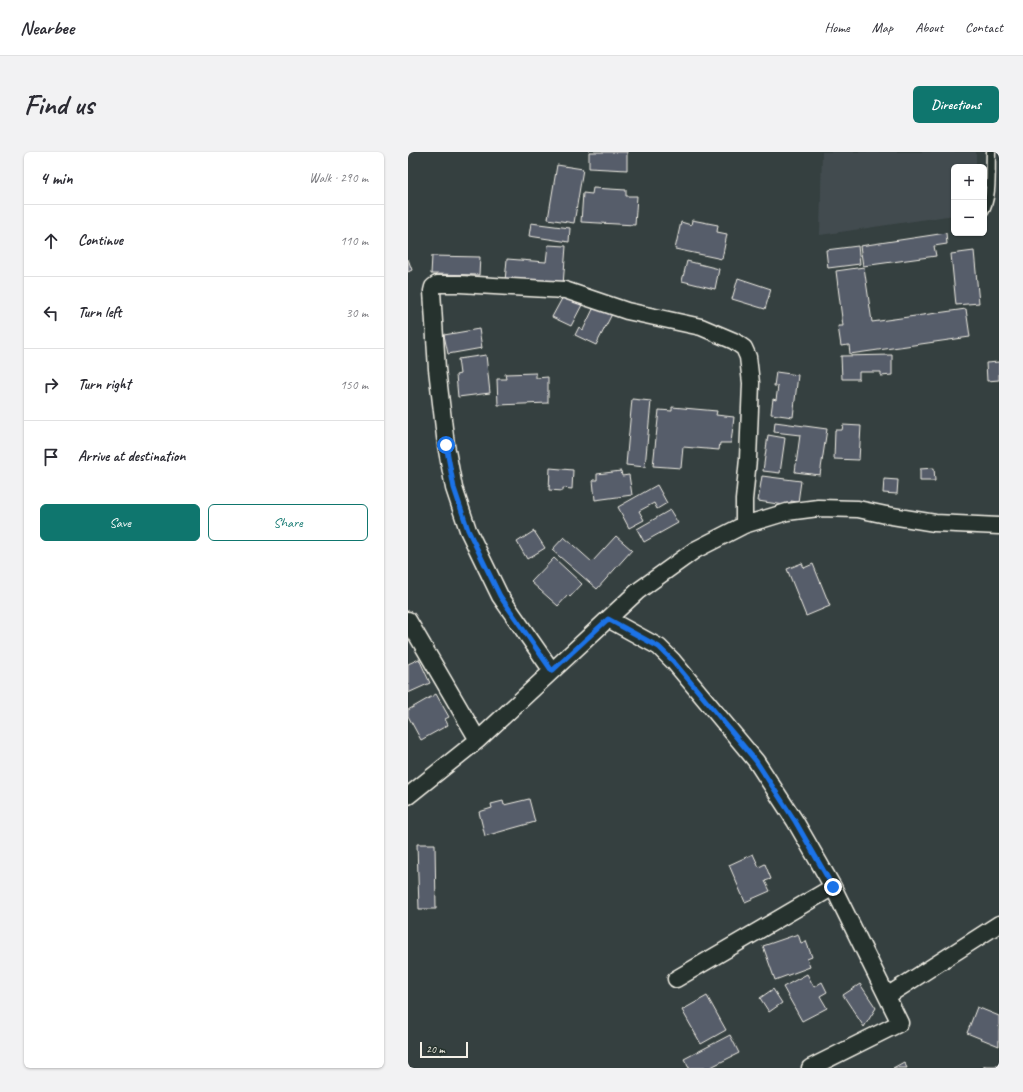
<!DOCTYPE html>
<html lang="en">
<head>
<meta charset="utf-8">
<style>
  :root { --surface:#fff; --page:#f2f2f3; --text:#2b2b33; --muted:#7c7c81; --line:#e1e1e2; --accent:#0f766e }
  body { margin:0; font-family:Caveat,sans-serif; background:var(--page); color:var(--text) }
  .controls { position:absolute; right:12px; top:12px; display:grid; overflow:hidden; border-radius:6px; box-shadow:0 1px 3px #0004 }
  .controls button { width:36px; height:36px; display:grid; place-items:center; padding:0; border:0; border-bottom:1px solid var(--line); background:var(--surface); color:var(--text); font:20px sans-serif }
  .scale { position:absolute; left:12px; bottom:10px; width:48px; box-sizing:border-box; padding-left:4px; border:2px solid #f4f1e8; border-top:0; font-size:11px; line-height:14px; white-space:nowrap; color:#f4f1e8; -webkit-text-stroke:3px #26332d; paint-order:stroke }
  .stop { position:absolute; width:12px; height:12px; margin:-9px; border:3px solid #1a73e8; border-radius:50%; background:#fff }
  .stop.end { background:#1a73e8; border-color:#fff; box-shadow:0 1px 4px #0008 }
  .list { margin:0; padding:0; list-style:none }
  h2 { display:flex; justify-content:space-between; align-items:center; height:52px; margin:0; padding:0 16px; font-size:17px }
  h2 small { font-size:13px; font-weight:400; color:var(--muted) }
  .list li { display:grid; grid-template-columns:26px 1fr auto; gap:12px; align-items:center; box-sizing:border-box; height:72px; padding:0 16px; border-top:1px solid var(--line) }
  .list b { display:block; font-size:15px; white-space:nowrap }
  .list em { font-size:13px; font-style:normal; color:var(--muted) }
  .actions { display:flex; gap:8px; padding:12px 16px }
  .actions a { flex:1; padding:9px 0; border:1px solid var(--accent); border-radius:6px; text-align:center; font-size:14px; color:var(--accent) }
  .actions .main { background:var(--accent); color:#fff }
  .icon { flex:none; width:22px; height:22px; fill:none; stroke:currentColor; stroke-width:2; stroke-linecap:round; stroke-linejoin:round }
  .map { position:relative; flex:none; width:591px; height:916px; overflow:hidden; border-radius:6px }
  header { display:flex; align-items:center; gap:24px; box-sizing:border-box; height:56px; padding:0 20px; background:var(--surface); border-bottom:1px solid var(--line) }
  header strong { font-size:19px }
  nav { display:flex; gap:22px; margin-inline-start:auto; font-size:14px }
  .intro { display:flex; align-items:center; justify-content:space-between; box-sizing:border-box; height:96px; padding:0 24px }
  h1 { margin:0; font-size:28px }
  .button { padding:10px 18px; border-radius:6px; background:var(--accent); color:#fff; font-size:14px; font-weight:700 }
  main { display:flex; gap:24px; padding:0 24px }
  aside { flex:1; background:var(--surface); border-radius:6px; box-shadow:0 1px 3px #0004 }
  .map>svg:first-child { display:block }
</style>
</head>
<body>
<header>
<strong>Nearbee</strong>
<nav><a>Home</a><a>Map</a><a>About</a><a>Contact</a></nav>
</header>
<div class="intro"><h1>Find us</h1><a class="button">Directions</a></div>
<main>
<aside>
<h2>4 min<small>Walk · 290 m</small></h2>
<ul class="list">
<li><svg class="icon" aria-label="ahead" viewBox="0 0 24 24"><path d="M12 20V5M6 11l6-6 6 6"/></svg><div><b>Continue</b></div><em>110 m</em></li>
<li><svg class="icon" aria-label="left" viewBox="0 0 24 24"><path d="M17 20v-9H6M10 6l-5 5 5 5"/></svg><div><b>Turn left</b></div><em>30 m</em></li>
<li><svg class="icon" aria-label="right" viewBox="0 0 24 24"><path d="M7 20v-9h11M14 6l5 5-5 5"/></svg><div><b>Turn right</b></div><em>150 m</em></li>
<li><svg class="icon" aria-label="arrive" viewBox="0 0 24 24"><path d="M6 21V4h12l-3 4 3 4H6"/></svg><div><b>Arrive at destination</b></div></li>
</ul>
<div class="actions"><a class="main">Save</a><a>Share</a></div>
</aside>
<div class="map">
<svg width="591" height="916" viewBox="0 0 591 916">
  <rect width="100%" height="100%" fill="#354040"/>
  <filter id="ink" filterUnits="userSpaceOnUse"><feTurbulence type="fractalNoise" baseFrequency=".025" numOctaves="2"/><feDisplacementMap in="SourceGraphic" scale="8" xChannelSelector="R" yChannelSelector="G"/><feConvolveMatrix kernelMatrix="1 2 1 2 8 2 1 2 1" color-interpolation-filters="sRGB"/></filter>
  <g filter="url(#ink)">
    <path fill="#434c50" d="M414,0h154v15h-22v48l-134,20z"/>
    <path fill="#575d6b" stroke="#f4f1e8" d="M181,0h38v18l-38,-2z
      M149,13l26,4 -9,54 -26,-4z
      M185,36l33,2v6h11l-2,29 -54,-3 2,-29 9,1z
      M284,68l26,5 -1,7 10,2 -5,25 -47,-10 6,-27 10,3z
      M123,71l39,5 -1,14 -40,-6z
      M538,81l1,11 -13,2 2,10 -73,10 -3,-20z
      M140,93l18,1 -3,39 -58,-4 2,-22 39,3z
      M450,94l2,18 -32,4 -2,-18z
      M566,99l5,52 -23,2 -5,-51z
      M24,104l48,1 -1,18 -48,-1z
      M0,107l4,11 -4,2z
      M279,109l32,8 -4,20 -33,-8z
      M456,115l8,55 94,-13 4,28 -120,17 -1,-9 -8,1 -3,-20h5l-7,-55z
      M330,126l33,11 -6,20 -33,-10z
      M157,141l18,10 -12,23 -19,-9z
      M187,153l17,9 -16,31 -21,-10 4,-8 4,3z
      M71,177l3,19 -34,6 -4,-19z
      M78,203l4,38 -32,4 -2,-22 4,-1 -2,-15z
      M484,203v20l-11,1v-4h-22v7h-17l-1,-23z
      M591,210v18l-12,1 -1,-18z
      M368,220l22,3 -5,42 -22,-3 2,-15 3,1 2,-14h-4z
      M128,221v5l12,-1v26l-50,2 -1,-26h9l-1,-5z
      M224,247l19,2 -6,66 -19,-2z
      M264,255l45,4 -1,4 18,2 -3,26h-11l-1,7 -36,-3 -2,21 -28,-2 6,-56 13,1z
      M367,270l52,7 -7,46 -25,-3 5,-37 -26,-3z
      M435,273l18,1 -2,34 -25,-1 1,-29h7z
      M360,283l17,3 -5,35 -17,-2z
      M142,316l23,2 -1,19 -9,-1v3l-14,-1z
      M526,316l1,13h-15v-12z
      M213,319l1,5 7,-1 3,20 -37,5 -2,-20h4v-6z
      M354,324l39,5 -3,21 -7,-1v5l-33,-5z
      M476,327l14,1 -1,14 -14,-1z
      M249,333l10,18 -10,6 -3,-6 -15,8 5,9 -15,8 -11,-21z
      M262,358l8,13 -34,19 -7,-13z
      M126,379l11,17 -18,11 -10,-17z
      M208,384l16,14 -35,39 -45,-39 12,-13 28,25z
      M146,406l28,26 -12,13 -2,-2 -10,11 -27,-24z
      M394,411l2,5 9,-4 17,42 -24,10 -19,-47z
      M11,507l11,24 -22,10v-29z
      M28,542l13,23 -4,2 3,6 -27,15 -13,-24v-6z
      M121,647l6,23 -50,14 -6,-24 13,-4 -1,-4 12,-3 1,4z
      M9,692h18l1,65h-17z
      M345,702l6,13 6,-3 6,15 -6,2 5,10 -25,11 -16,-37z
      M390,782l3,9 5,-2 6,16 -5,2 3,8 -35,13 -12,-34z
      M399,822l7,13 8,-5 5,10 -7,4 7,12 -25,13 -19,-34z
      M452,832l16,24 -12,19 -21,-32z
      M365,837l9,14 -13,9 -9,-14z
      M299,844l19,34 -25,14 -19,-34z
      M569,855l22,9v30l-32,-13z
      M322,883l9,18 -30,15h-20l-5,-9z
      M496,910l3,6h-14z
      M576,914h15v2h-15z"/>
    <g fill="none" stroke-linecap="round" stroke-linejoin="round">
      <g stroke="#f4f1e8" stroke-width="11">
        <path id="service" d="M576,59c9,-13 6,-43 7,-59"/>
      </g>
      <g stroke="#f4f1e8" stroke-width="19">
        <path id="minor" d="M200,467l51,28 14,14 83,100 39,60 38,66 67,136 -90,45
          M0,468l70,120
          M144,519l-52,-75 -32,-66 -14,-42 -8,-43 -9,-76 -5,-78 1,-4 4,-3h23l105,6 62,21 74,16 33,14 10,7 4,9 3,26 -3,76 -4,41v25
          M0,644l70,-56 160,-149 57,-41 49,-25 43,-13 31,-4 40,1 28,6 49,8 64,3
          M268,827l157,-92
          M479,844l112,-72"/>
      </g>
      <use href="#service" stroke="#26332d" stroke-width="8"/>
      <use href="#minor" stroke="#26332d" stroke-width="16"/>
    </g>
  </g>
  <g fill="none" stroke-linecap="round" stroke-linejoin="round" filter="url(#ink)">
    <path stroke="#1a73e8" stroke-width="5" d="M38,293l8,43 14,42 32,66 52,75 56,-52 51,28 14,14 83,100 39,60 38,66"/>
  </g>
</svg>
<div class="controls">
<button>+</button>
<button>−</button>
</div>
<div class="scale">20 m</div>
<div class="stop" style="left:38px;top:293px"></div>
<div class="stop end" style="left:425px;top:735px"></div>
</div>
</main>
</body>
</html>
